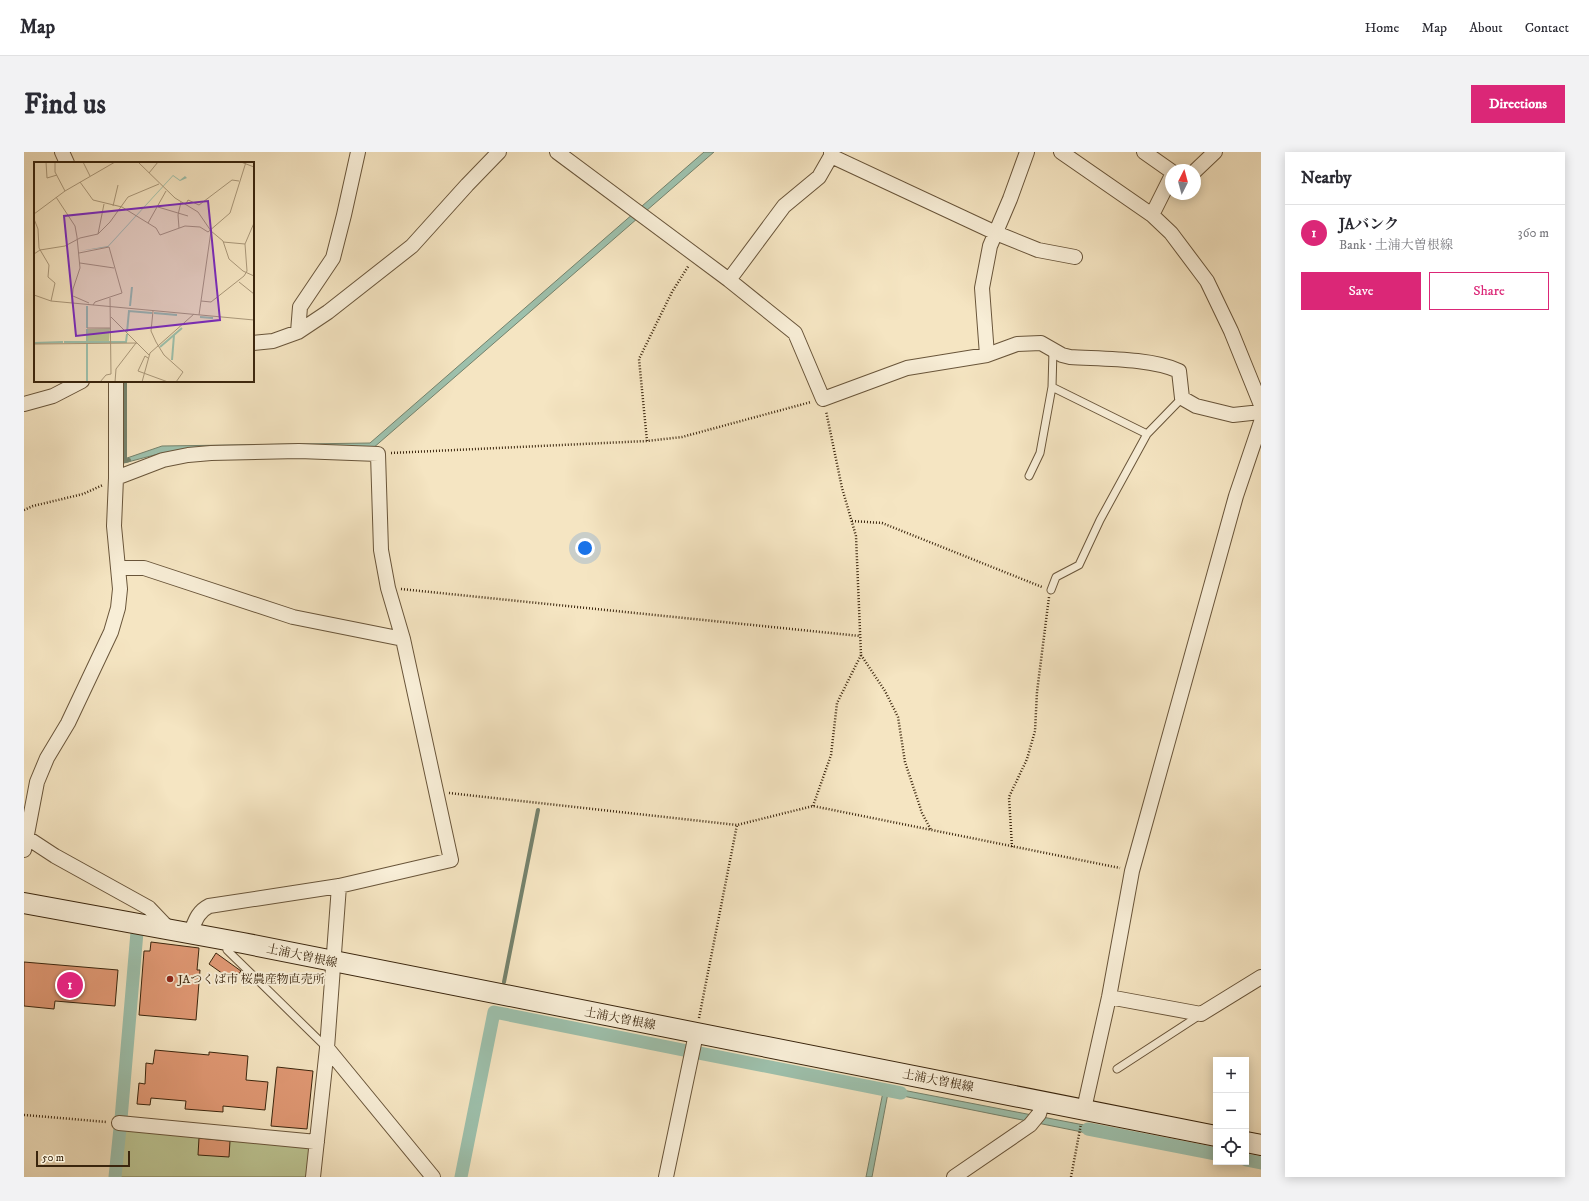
<!DOCTYPE html>
<html lang="en">
<head>
<meta charset="utf-8">
<style>
  :root { --surface:#fff; --page:#f2f2f3; --text:#2b2b33; --muted:#7c7c81; --line:#e1e1e2; --accent:#db2777 }
  body { margin:0; font-family:"IM FELL DW Pica","Noto Serif JP",serif; background:var(--page); color:var(--text) }
  .controls { position:absolute; right:12px; bottom:12px; display:grid; overflow:hidden; border-radius:0px; box-shadow:0 2px 10px #0003 }
  .controls button { width:36px; height:36px; display:grid; place-items:center; padding:0; border:0; border-bottom:1px solid var(--line); background:var(--surface); color:var(--text); font:20px sans-serif }
  .compass { position:absolute; left:1141px; top:12px; width:36px; height:36px; border-radius:50%; background:var(--surface); box-shadow:0 2px 10px #0003; rotate:6deg }
  .scale { position:absolute; left:12px; bottom:10px; width:94px; box-sizing:border-box; padding-left:4px; border:2px solid #3a250d; border-top:0; font-size:11px; line-height:14px; white-space:nowrap; color:#3a250d; -webkit-text-stroke:3px #f8eed7; paint-order:stroke }
  .you { position:absolute; left:561px; top:396px; width:14px; height:14px; margin:-10px; border:3px solid #fff; border-radius:50%; background:#1a73e8; box-shadow:0 0 0 6px #1a73e833 }
  .badge { display:grid; place-items:center; width:26px; height:26px; border-radius:50%; background:var(--accent); color:#fff; font-size:13px; font-weight:700 }
  .pin { position:absolute; translate:-50% -50%; border:2px solid #fff; box-shadow:0 1px 4px #0006 }
  .list { margin:0; padding:0; list-style:none }
  h2 { display:flex; justify-content:space-between; align-items:center; height:52px; margin:0; padding:0 16px; font-size:17px }
  h2 small { font-size:13px; font-weight:400; color:var(--muted) }
  .list li { display:grid; grid-template-columns:26px 1fr auto; gap:12px; align-items:center; box-sizing:border-box; height:56px; padding:0 16px; border-top:1px solid var(--line) }
  .list b { display:block; font-size:15px; white-space:nowrap }
  .list p { margin:0; font-size:13px; white-space:nowrap; color:var(--muted) }
  .list em { font-size:13px; font-style:normal; color:var(--muted) }
  .actions { display:flex; gap:8px; padding:12px 16px }
  .actions a { flex:1; padding:9px 0; border:1px solid var(--accent); border-radius:0px; text-align:center; font-size:14px; color:var(--accent) }
  .actions .main { background:var(--accent); color:#fff }
  .icon { flex:none; width:22px; height:22px; fill:none; stroke:currentColor; stroke-width:2; stroke-linecap:round; stroke-linejoin:round }
  .map { position:relative; flex:none; width:1237px; height:1025px; overflow:hidden; border-radius:0px }
  header { display:flex; align-items:center; gap:24px; box-sizing:border-box; height:56px; padding:0 20px; background:var(--surface); border-bottom:1px solid var(--line) }
  header strong { font-size:19px }
  nav { display:flex; gap:22px; margin-inline-start:auto; font-size:14px }
  .intro { display:flex; align-items:center; justify-content:space-between; box-sizing:border-box; height:96px; padding:0 24px }
  h1 { margin:0; font-size:28px }
  .button { padding:10px 18px; border-radius:0px; background:var(--accent); color:#fff; font-size:14px; font-weight:700 }
  main { display:flex; gap:24px; padding:0 24px }
  aside { flex:1; background:var(--surface); border-radius:0px; box-shadow:0 2px 10px #0003 }
  .map>svg:first-child { display:block }
</style>
</head>
<body>
<header>
<strong>Map</strong>
<nav><a>Home</a><a>Map</a><a>About</a><a>Contact</a></nav>
</header>
<div class="intro"><h1>Find us</h1><a class="button">Directions</a></div>
<main>
<div class="map">
<svg width="1237" height="1025" viewBox="0 0 1237 1025">
  <rect width="100%" height="100%" fill="#f5e5c2"/>
  <filter id="stains"><feTurbulence type="fractalNoise" baseFrequency=".005" numOctaves="4"/><feColorMatrix values="0 0 0 0 .2 0 0 0 0 .09 0 0 0 0 .02 0 0 0 .5 -.17"/></filter>
  <radialGradient id="worn" r=".72"><stop offset=".6" stop-color="#630" stop-opacity="0"/><stop offset="1" stop-color="#630" stop-opacity=".3"/></radialGradient>
  <path fill="#bcc593" stroke="#7b7550" d="M100,978l188,16 -4,31h-189z"/>
  <path fill="#9dc0ac" stroke="#75826c" d="M680,0h10l-342,297 -133,1 -77,3 -38,10 3,-5 35,-12 208,-3z
    M863,935l202,39 -2,7 -199,-40 -16,84h-6l17,-85z"/>
  <g fill="none" stroke-linecap="round" stroke-linejoin="round">
    <path stroke="#75826c" stroke-width="4" d="M101,229v80l4,-1
      M480,830l34,-172"/>
    <path stroke="#9dc0ac" stroke-width="13" d="M675,901l202,40
      M97,967l16,-187
      M1064,977l128,25
      M1222,1008l15,3
      M91,1025l5,-49
      M437,1025l33,-165 194,39"/>
  </g>
  <path fill="#e19975" stroke="#3a250d" d="M127,790l48,6 -2,22h3l-4,50 -57,-5 5,-64h6z
    M192,801l25,18 -8,10 -24,-17z
    M0,810l94,8 -3,36 -60,-5 -1,8 -30,-3z
    M131,898l54,5v-3l39,4 -2,24 22,2 -3,28 -42,-4v6l-38,-3 1,-8 -35,-3 -1,7 -13,-1 2,-21 6,1 1,-21 7,1z
    M253,915l36,4 -6,58 -36,-3z
    M175,986l31,3 -1,16 -31,-2z"/>
  <g fill="none" stroke-linecap="round" stroke-linejoin="round">
    <g stroke="#69553a" stroke-width="9">
      <path id="service" d="M1028,235l95,47
        M1005,324l11,-23 12,-66 1,-37
        M1027,438l5,-13 23,-12 21,-45 47,-86 35,-36
        M203,798l100,98
        M1093,917l83,-54"/>
    </g>
    <g stroke="#69553a" stroke-width="16">
      <path id="minor" d="M38,0l5,11
        M533,0l172,128 66,53 28,66 84,-31 80,-13 30,-11 24,-1 21,12 8,2c31,2 81,1 109,14l3,27 14,8 37,9 28,-3
        M1037,0l91,63 19,18 36,48 24,50 30,74
        M1120,0l27,19
        M807,4l165,77 42,17 37,7
        M1171,19l20,-19
        M1128,63l19,-38
        M705,128l55,-74 35,-29 12,-21v-4
        M274,180l2,-25 33,-49 11,-43 14,-63
        M229,191l20,-2 25,-9 30,-20 84,-66 55,-61 32,-33
        M963,203l-5,-67 8,-42 20,-47 17,-47
        M0,252l29,-8 29,-15
        M92,326l47,-18 25,-5 23,-2 88,-2 79,3 3,96 7,38 15,51 48,221 -112,26 -130,20c-12,6 -14,16 -19,28
        M94,416h26l149,49 110,22
        M2,685l29,19 94,52 21,22
        M0,698l13,-68 10,-24 21,-35 43,-91 7,-24 2,-19 -6,-63 2,-48v-97
        M1085,845l92,17 60,-37
        M303,896l106,129
        M1060,957l25,-112 23,-126 104,-375 25,-74
        M95,971l198,19
        M289,1025l14,-129 12,-162
        M642,1025l30,-143
        M930,1025l76,-52 9,-11 4,-13"/>
    </g>
    <g stroke="#3a250d" stroke-width="22">
      <path id="secondary" d="M0,751l219,40 973,193
        M1222,990l15,3"/>
    </g>
    <path stroke="#3a250d" stroke-width="2.5" stroke-dasharray="1 2" stroke-linecap="butt" d="M10,192h1
      M623,289l-8,-82 33,-67 17,-27
      M367,301l256,-12 35,-4 129,-35
      M0,358l9,-4 50,-12 20,-9
      M828,369l30,2 160,64
      M377,437l459,47
      M837,503l24,36 13,26 7,45 17,51 9,17
      M425,641l288,32 76,-19 307,62
      M789,654l18,-51 6,-52 24,-48 -5,-119 -14,-48 -16,-77
      M988,695l-3,-50 18,-38 8,-28 2,-39 12,-95
      M675,866l38,-193
      M0,963l83,7
      M1047,1025l10,-53"/>
    <use href="#service" stroke="#f8eed7" stroke-width="7"/>
    <use href="#minor" stroke="#f8eed7" stroke-width="14"/>
    <use href="#secondary" stroke="#f8eed7" stroke-width="20"/>
  </g>
  <circle fill="#8f2418" stroke="#f8eed7" stroke-width="1.5" cx="146" cy="827" r="4"/>
  <g text-anchor="middle" dominant-baseline="central" stroke-width="4" stroke-linejoin="round" paint-order="stroke">
    <g font-size="12" fill="#3a250d" stroke="#f8eed7">
      <text transform="translate(278 804) rotate(12)">土浦大曽根線</text>
      <text transform="translate(596 867) rotate(11)">土浦大曽根線</text>
      <text transform="translate(914 929) rotate(11)">土浦大曽根線</text>
    </g>
    <g font-size="12" fill="#3a250d" stroke="#f8eed7" text-anchor="start">
      <text x="154" y="827">JAつくば市 桜農産物直売所</text>
    </g>
  </g>
  <g transform="translate(10 10)">
    <rect width="220" height="220" fill="#f5e5c2"/>
    <path d="M76,166l-1,13 -21,1v-13z" fill="#bcc593"/>
    <path d="M139,13l7,5 5,-4 2,2 -7,3 -7,-5 -65,71 -29,4 29,-5z" fill="#9dc0ac"/>
    <path fill="none" stroke="#9dc0ac" stroke-width="2" d="M53,144v22M96,144l2,-19M120,151l23,2M166,155l13,1M53,167v13M93,170l2,-21 23,2M30,180h62l1,-8M0,181l29,-1M53,182v38M126,185l22,-19M138,198l2,-25"/>
    <path fill="none" stroke="#aa987a" stroke-width="1" d="M12,0l1,16 10,-3M21,0v10l10,19M49,0l7,14M104,0l37,36 23,14 13,19 12,10 6,18 14,12 11,5M207,0l13,5M115,11l9,-11M46,20l13,18 29,7 34,21 4,7 25,-9 15,1 8,5 22,-19 16,-51M22,35l19,29 2,11 3,31 -7,21 -1,14M152,42l2,-4 11,5 33,-25 7,1M79,44l5,-21M124,45l30,9M0,52l31,-23 50,-29M0,57l4,10 1,19 10,17 -1,12 7,6 -4,18M114,61l18,-32M145,66l-1,-13 3,-13M64,72l6,-30M189,80l22,2 9,-21M45,91l30,-6 13,46 -27,9 -2,3M0,92l6,-4 25,-4 15,-8 18,-4 12,-12 18,-25 31,-13M46,101l34,5M205,120l15,12M0,133l17,6 203,19M39,134l16,7M76,136l1,76M167,139l10,1 33,-26 3,-5 -2,-27M119,149l-2,20 5,11 8,13 19,17 -7,10M165,153l12,-84M77,155l38,38M53,166h23M0,182l103,-1M114,196l-3,-2 -7,15 30,11M66,220l6,-7 5,-1M81,220l1,-13 20,-26M108,220l8,-29 44,-39"/>
    <path fill="#7b2cbf" fill-opacity="0.15" stroke="#7b2cbf" stroke-width="2" d="M174,39l12,119 -144,16 -12,-120z"/>
    <rect width="220" height="220" fill="none" stroke="#3a250d" stroke-width="2"/>
  </g>
  <rect width="100%" height="100%" filter="url(#stains)"/>
  <rect width="100%" height="100%" fill="url(#worn)"/>
</svg>
<div class="controls">
<button>+</button>
<button>−</button>
<button><svg class="icon" aria-label="locate" viewBox="0 0 24 24"><circle cx="12" cy="12" r="6"/><path d="M12 2v4M12 18v4M2 12h4M18 12h4"/></svg></button>
</div>
<svg class="compass" viewBox="-18 -18 36 36"><path d="M0-13l5 13h-10z" fill="#e53935"/><path d="M0 13l5-13h-10z" fill="#7c7c81"/></svg>
<div class="scale">50 m</div>
<div class="you"></div>
<div class="pin badge" style="left:46px;top:833px">1</div>
</div>
<aside>
<h2>Nearby<small></small></h2>
<ul class="list">
<li><span class="badge">1</span><div><b>JAバンク</b><p>Bank · 土浦大曽根線</p></div><em>360 m</em></li>
</ul>
<div class="actions"><a class="main">Save</a><a>Share</a></div>
</aside>
</main>
</body>
</html>
